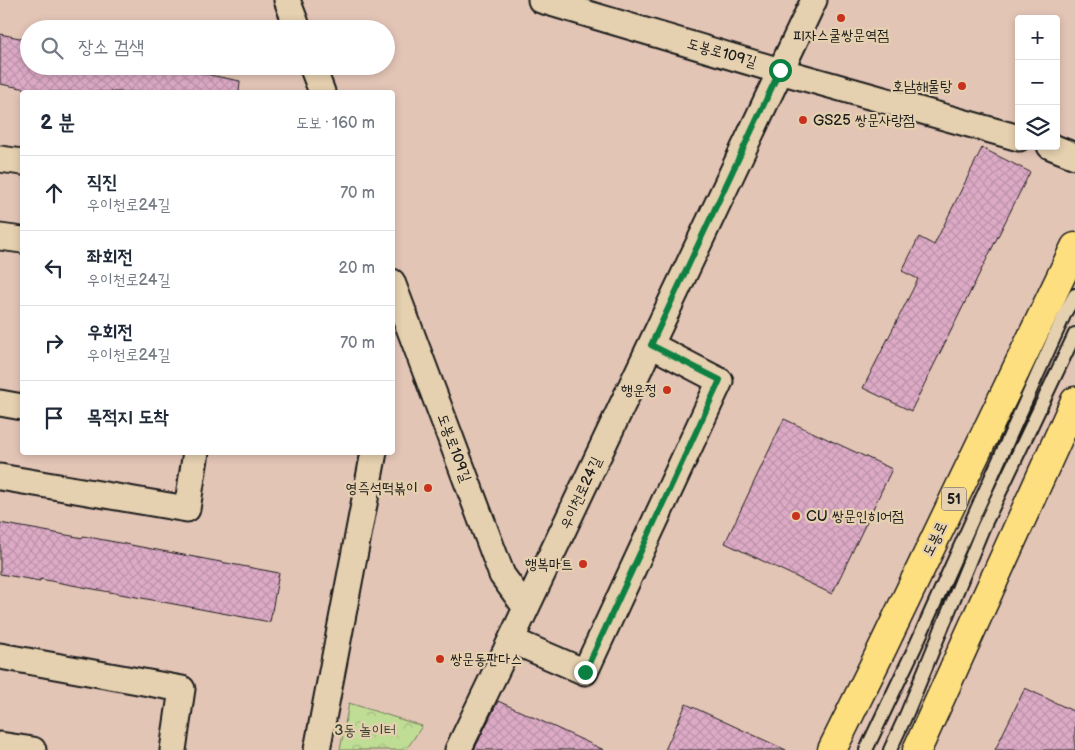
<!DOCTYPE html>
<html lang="ko">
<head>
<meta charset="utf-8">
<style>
  :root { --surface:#fff; --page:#f6f6f7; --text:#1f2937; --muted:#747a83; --line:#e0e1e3 }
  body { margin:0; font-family:"Balsamiq Sans","Poor Story",sans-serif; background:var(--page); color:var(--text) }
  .controls { position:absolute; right:15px; top:15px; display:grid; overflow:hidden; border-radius:5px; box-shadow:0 2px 8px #0003 }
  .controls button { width:45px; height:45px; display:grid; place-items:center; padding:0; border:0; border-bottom:1px solid var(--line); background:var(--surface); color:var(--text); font:25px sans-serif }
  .stop { position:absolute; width:15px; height:15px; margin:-11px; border:4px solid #0b8043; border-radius:50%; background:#fff }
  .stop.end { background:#0b8043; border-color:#fff; box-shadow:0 1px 5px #0008 }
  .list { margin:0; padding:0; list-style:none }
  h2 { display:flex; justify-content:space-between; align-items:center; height:65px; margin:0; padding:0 20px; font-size:21px }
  h2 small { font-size:16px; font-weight:400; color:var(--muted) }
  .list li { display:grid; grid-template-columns:32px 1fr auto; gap:15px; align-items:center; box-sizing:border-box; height:75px; padding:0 20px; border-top:1px solid var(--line) }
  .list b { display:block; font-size:19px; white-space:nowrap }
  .list p { margin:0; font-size:16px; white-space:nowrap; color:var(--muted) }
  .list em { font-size:16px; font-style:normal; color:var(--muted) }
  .icon { flex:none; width:28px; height:28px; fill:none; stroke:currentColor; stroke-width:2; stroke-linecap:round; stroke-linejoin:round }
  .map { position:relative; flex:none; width:1075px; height:750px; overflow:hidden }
  .search { position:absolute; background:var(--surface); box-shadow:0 2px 8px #0003; left:20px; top:20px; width:375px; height:55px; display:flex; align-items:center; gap:12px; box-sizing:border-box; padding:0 18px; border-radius:28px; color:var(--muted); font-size:19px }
  .panel { position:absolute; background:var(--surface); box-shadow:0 2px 8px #0003; left:20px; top:90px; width:375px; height:365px; border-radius:5px }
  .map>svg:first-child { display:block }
</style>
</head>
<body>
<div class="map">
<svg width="1075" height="750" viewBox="0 0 1075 750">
  <defs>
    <pattern id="park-crowns" width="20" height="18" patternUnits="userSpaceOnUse" patternTransform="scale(1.25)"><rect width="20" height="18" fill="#c0dd95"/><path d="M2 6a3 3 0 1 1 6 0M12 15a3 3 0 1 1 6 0" fill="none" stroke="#a4bd80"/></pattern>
    <pattern id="building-cross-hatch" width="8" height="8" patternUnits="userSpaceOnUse" patternTransform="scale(1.25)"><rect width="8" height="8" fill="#ddaac6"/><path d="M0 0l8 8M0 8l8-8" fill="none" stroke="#bd92aa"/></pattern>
  </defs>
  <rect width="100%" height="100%" fill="#e3c5b6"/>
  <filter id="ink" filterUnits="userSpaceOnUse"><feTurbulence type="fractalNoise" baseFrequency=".02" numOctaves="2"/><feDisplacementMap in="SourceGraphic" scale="10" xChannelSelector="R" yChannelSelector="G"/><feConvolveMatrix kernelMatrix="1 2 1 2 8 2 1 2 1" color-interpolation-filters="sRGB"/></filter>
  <g filter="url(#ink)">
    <path fill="url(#park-crowns)" stroke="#6e7c58" d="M349,703l73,23 -16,24h-66z"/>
    <path fill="url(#building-cross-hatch)" stroke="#1c1c1c" d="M0,34l29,6v26h136l75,15 -1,11h-196l-43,-8z
      M982,148l48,24 -119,239 -48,-23 55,-109 -16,-8 17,-34 15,8z
      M784,419l108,50 -60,125 -107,-51z
      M0,523l83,15v-2l196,37 -9,49 -230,-43v2l-40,-7z
      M1025,688l50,24v38h-80z
      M498,701l106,49h-130z
      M686,704l100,46h-121z"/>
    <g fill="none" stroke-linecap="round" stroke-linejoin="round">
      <g stroke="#1c1c1c" stroke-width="16">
        <path id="service" d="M866,750l49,-103 151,-336 9,-16
          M890,750l17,-37 76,-185 92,-194"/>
      </g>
      <g stroke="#1c1c1c" stroke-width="29">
        <path id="minor" d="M287,0l11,29
          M541,0l239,71 239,67
          M312,66l10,26
          M1050,146l25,10
          M0,159l22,3
          M0,237l22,3
          M392,282l110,293 24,33
          M0,403l22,4
          M0,477l187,32 9,-57
          M511,640l74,32 135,-291 -69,-36
          M0,656l182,33 -9,61
          M0,745l33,5
          M317,750l57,-298
          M458,750l53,-110 303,-640"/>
      </g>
      <g stroke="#1c1c1c" stroke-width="31">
        <path id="primary" d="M832,750l50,-101 193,-402
          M917,750l158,-349"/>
      </g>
      <use href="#service" stroke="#e5d0af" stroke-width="12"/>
      <use href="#minor" stroke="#e5d0af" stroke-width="25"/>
      <use href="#primary" stroke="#fedf80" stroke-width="28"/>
    </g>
  </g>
  <g fill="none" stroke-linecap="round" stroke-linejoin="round" filter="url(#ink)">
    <path stroke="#0b8043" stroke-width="6" d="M585,672l135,-292 -69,-35 129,-275"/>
  </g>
  <g fill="#c8321e" stroke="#e5d0af" stroke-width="2">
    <circle cx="841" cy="18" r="5"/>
    <circle cx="962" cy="86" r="5"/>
    <circle cx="803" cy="120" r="5"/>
    <circle cx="667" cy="390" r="5"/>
    <circle cx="428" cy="488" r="5"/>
    <circle cx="796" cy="516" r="5"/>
    <circle cx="583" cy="564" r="5"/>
    <circle cx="440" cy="659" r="5"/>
  </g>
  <g text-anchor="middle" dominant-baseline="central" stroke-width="4.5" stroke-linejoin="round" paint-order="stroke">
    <rect fill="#e5d0af" stroke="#585248" stroke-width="1" x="941.5" y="487.5" width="25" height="23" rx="4"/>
    <g font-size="14" font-weight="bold" fill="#1c1c1c">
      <text x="954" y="499">51</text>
    </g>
    <g font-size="15" fill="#1c1c1c" stroke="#e5d0af" text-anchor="end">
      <text x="841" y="35" text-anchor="middle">피자스쿨쌍문역점</text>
      <text x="952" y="86">호남해물탕</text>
      <text x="813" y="120" text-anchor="start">GS25 쌍문사랑점</text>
      <text x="657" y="390">행운정</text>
      <text x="418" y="488">영즉석떡볶이</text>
      <text x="806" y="516" text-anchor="start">CU 쌍문인히어점</text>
      <text x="573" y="564">행복마트</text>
      <text x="450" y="659" text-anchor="start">쌍문동판다스</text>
    </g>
    <g font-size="15" fill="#1c1c1c" stroke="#e5d0af">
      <text transform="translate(722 53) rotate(16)">도봉로109길</text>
      <text transform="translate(454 448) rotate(70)">도봉로109길</text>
      <text transform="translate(581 493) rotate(-65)">우이천로24길</text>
      <text transform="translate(935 539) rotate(-64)">도봉로</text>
    </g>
    <g font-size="15" fill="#3d4334" stroke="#e5d0af">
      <text x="365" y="730">3동 놀이터</text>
    </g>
  </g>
</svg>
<div class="controls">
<button>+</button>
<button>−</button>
<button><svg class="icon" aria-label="layers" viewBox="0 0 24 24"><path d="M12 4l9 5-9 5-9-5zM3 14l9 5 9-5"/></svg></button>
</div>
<div class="stop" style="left:780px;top:70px"></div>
<div class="stop end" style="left:585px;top:672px"></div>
<div class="search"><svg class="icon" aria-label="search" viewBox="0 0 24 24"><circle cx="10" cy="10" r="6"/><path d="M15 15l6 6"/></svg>장소 검색</div>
<section class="panel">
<h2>2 분<small>도보 · 160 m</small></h2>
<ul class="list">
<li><svg class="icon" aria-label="ahead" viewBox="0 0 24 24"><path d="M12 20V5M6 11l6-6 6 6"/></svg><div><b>직진</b><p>우이천로24길</p></div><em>70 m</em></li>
<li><svg class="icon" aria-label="left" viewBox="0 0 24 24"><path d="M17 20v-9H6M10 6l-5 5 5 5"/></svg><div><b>좌회전</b><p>우이천로24길</p></div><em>20 m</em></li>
<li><svg class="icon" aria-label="right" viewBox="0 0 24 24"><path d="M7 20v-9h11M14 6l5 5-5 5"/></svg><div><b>우회전</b><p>우이천로24길</p></div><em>70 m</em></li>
<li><svg class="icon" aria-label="arrive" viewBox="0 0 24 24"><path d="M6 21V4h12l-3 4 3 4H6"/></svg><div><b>목적지 도착</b></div></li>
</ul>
</section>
</div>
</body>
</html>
